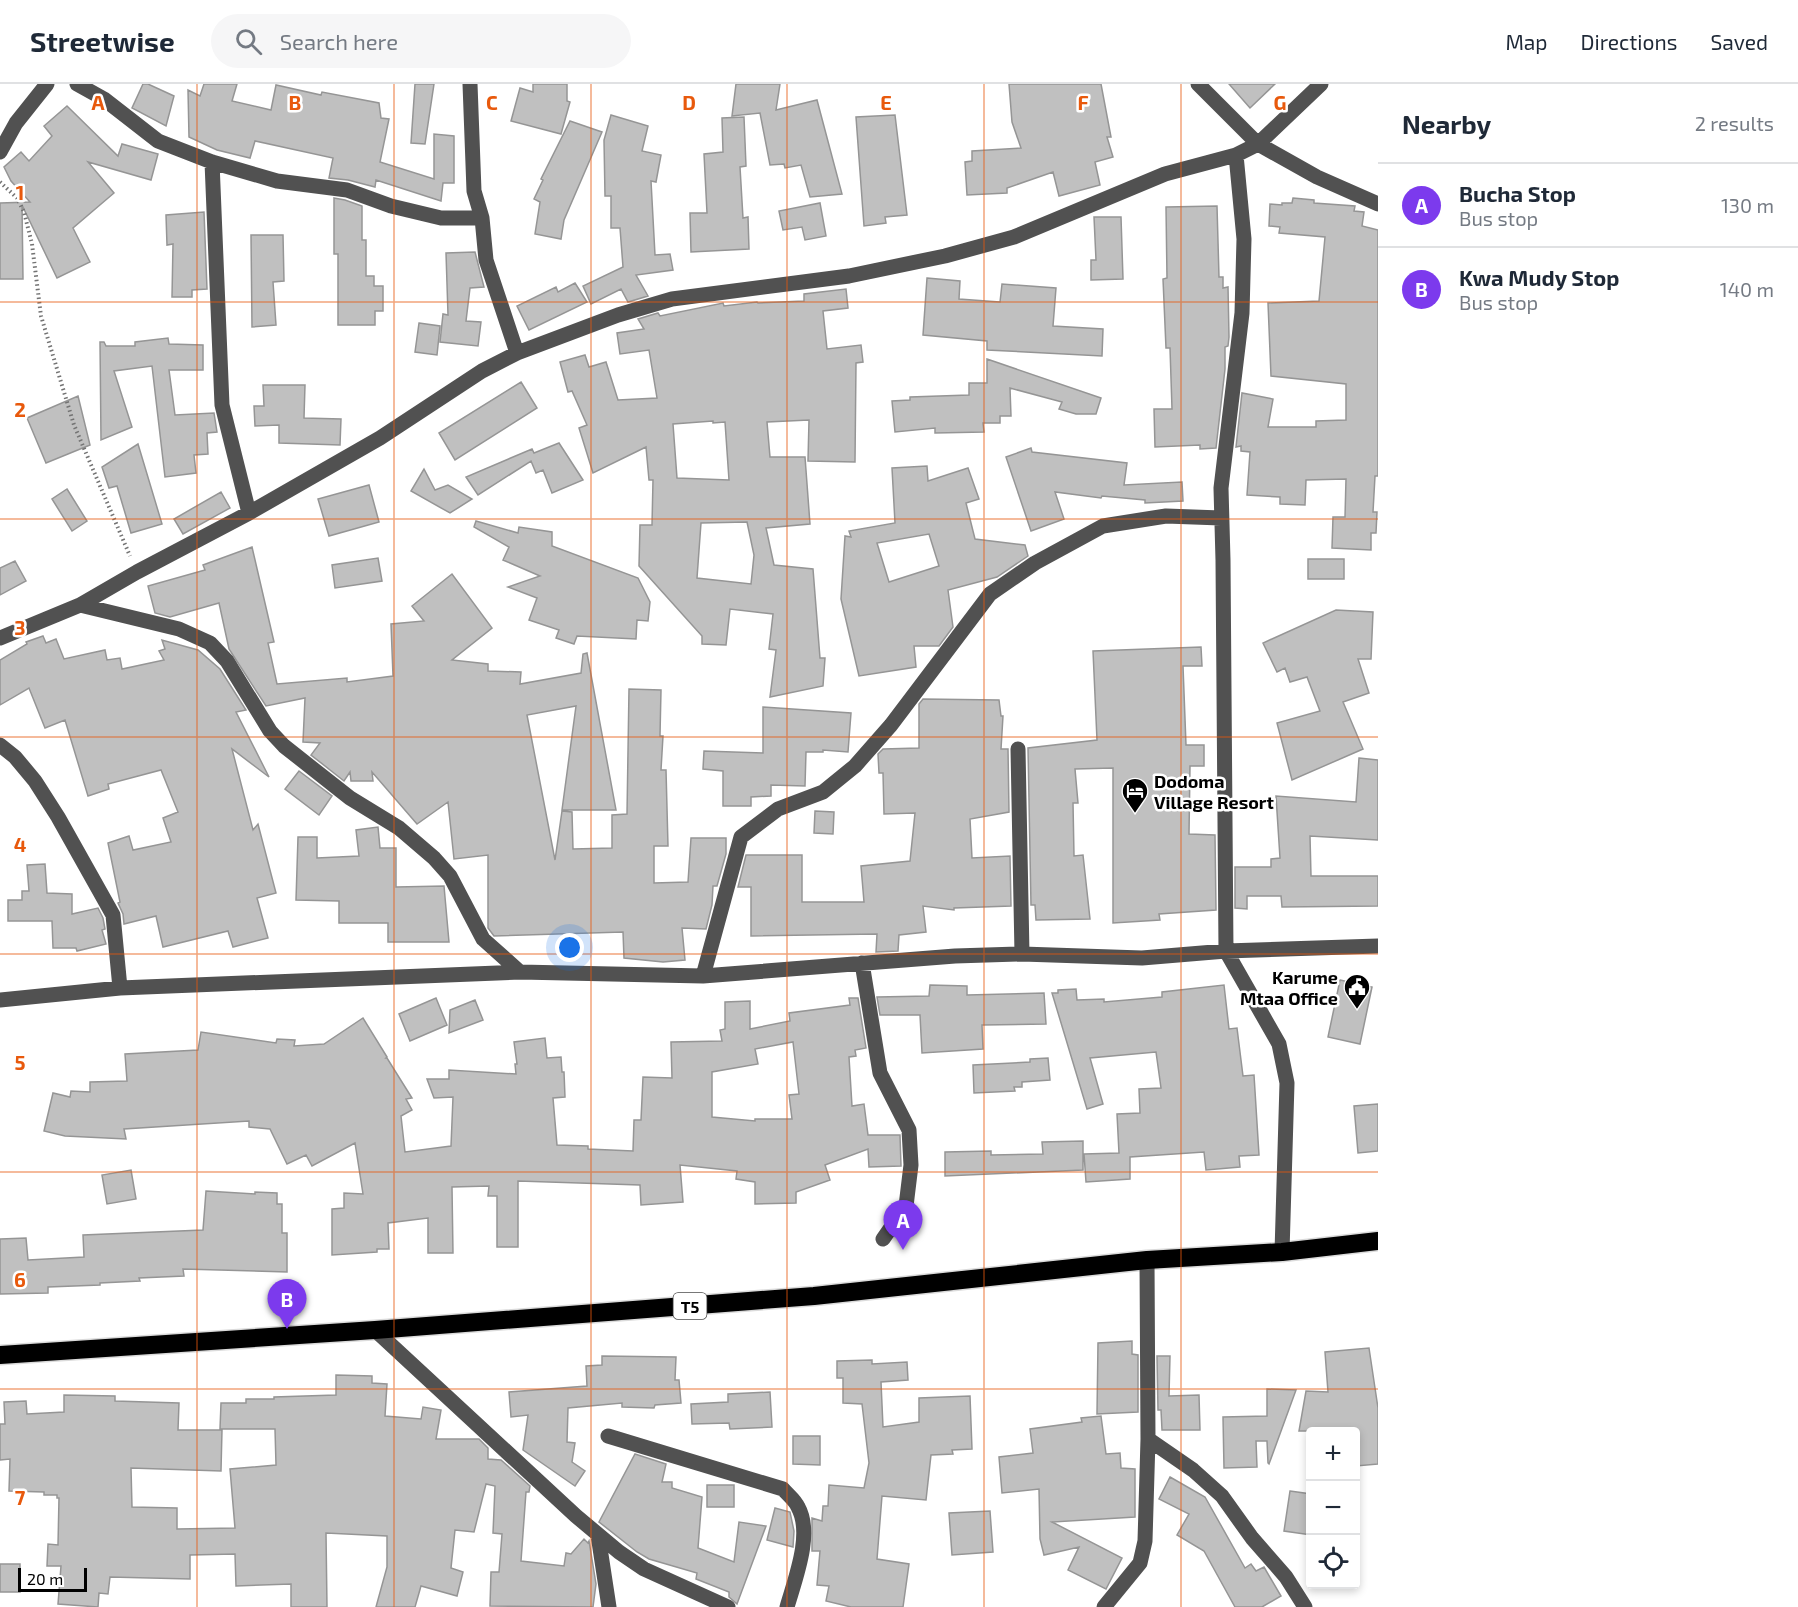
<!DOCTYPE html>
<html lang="en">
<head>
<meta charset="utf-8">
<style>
  :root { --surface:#fff; --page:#f6f6f7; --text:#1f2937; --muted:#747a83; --line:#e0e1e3; --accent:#7c3aed }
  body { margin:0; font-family:"Exo 2",sans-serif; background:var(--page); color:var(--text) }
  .controls { position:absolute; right:18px; bottom:18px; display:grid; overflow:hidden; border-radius:6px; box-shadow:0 3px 9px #0003 }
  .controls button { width:54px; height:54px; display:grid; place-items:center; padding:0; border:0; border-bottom:2px solid var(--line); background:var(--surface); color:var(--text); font:30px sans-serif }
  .scale { position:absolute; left:18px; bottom:15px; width:69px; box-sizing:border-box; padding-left:6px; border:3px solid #000; border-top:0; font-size:16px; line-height:21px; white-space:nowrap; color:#000; -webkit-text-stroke:4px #fff; paint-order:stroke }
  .you { position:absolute; left:570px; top:864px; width:21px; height:21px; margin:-15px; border:4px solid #fff; border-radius:50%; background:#1a73e8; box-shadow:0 0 0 9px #1a73e833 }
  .badge { display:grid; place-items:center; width:39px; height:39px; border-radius:50%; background:var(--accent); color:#fff; font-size:20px; font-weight:700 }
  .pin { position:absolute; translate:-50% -50px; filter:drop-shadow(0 2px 3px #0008) }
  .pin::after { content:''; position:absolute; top:32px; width:21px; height:18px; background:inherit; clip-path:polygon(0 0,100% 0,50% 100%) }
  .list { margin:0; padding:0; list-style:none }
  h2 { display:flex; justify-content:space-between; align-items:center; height:78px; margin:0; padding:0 24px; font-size:26px }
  h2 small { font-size:20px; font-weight:400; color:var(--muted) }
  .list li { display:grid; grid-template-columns:39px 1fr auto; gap:18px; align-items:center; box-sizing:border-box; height:84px; padding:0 24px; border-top:2px solid var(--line) }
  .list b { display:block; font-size:22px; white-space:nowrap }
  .list p { margin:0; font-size:20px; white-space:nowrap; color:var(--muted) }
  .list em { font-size:20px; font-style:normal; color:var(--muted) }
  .icon { flex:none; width:33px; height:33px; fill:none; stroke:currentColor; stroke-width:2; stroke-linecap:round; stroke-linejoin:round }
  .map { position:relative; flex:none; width:1378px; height:1523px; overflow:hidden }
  header { display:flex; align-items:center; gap:36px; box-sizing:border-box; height:84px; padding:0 30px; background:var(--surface); border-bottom:2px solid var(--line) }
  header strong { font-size:28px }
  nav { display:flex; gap:33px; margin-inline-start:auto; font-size:21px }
  .search { width:420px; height:54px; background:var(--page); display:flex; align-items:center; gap:15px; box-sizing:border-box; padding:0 21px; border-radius:33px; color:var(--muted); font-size:22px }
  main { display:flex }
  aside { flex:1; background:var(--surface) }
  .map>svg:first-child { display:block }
</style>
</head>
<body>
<header>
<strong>Streetwise</strong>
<div class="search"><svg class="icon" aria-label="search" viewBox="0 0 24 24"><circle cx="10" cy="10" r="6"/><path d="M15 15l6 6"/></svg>Search here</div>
<nav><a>Map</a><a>Directions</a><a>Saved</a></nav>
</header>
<main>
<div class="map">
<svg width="1378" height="1523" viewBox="0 0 1378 1523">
  <rect width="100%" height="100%" fill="#fff"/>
  <path fill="#c0c0c0" stroke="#959595" stroke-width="1.5" fill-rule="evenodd" d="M143,0h5l26,12 -8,30 -34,-18z
    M204,0h33l-5,17 39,9 5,-25 45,10 1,-3 57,11 2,15 8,1 -9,43 54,17v-45l20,2v47h-11l-2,18 -65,-21 -1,7 -27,-7 -19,-2 4,-20 -78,-17 -5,17 -33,-8 -28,-13 -1,-47 12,6z
    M415,0h19l-9,60 -14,-1z
    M533,0h34v17l3,1 -9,32 -50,-13 9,-33 13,4z
    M736,0h44l-4,26 41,-10 25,94 -32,3 -9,-32 -16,3 -1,-4 -14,1 -10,-52 -28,3z
    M1009,0h92l10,53h-4l6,20 -18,5 5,23 -41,11 -6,-24 -46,16v5l-40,2 -2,-33 7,-1v-10l49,-3 -9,-26z
    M1229,0h46l-25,24z
    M67,22l51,50 4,-12 36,10 -7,26 -63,-18 26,31 -41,35 17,34 -33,16 -35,-73 1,74h-23v-76l30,-1 -19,-21 -7,-14 17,-15 8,9 23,-25 -8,-10z
    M611,31l37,11 -6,25 19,4 -5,27 -5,-1 4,74 15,-1 3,16 -37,5 12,21 -20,6 -7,-13 -30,15 -8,-18 40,-19 -3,-39h-9v-32h-6l-1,-56z
    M895,31l12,100 -22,2 1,6 -22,3 -8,-109z
    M744,33l2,49 -6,1 3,51 5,-1 1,32 -58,3 -1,-39h17l-3,-59 19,-2 -1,-34z
    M570,37l32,11 -38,88 -3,19 -26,-5 5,-32 -6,-3 9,-19 -2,-1z
    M334,114l11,2 17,6v34h4v36h8v10h9v25h-8v14h-37v-71h-4z
    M1293,114l21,2v3l41,3 -1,5 10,1 -2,14 16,4v246h-3l-2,36h4l-1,21h-5v17l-39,-2 1,-31h12l1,-38 -40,1 -1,25 -25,-1v-7l-33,-2 3,-43 -9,-1v-5l-5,1 6,-54 31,6 -5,28h48v-6l30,-1v-36l-75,-8 -3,-73 51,-2 6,-64 -46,-4 1,-6 -11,-1 1,-22 12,1v-2h10z
    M820,119l6,33 -21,4 -3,-13 -19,3 -4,-19z
    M1217,122l2,71h4v11l5,-1 1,50 -1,9 -3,1v22l-9,79 -16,1v-4l-45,2 -1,-38h18l-2,-61h-4l-3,-69 4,-1 -1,-71z
    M204,128l3,77 -15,1v7h-20l1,-53 -6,1 -1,-30z
    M1094,133h27l2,62 -32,1v-20h5z
    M251,151h32l1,46 -11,1 3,43 -24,2z
    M475,168l9,35 -14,1 -4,33 15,1 -3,24 -38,-4 3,-28 5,1 -2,-62z
    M927,194l33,3 -1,18 41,3 2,-18 54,4 -3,38 50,3 -1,27 -115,-6v-9l-64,-6z
    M575,199l12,19 -58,28 -12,-24 39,-19 2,5z
    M846,205l2,19 -25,3 4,38 34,-4 2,17 -7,1 -1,99 -47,-1 1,-41 -42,2 3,35h35l5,67 -44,4 8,37 39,4 7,89h5l-2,28 -53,11 6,-47 -7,-1 4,-35 -43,-5 -4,36 -24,-1v-8l-63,-70 1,-41h12l1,-45h-4l-3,-33 -53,26 -14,-45 8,-3 -15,-34 -4,1 -8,-30 25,-7 4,12 17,-5 12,38 39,-2 -8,-48 -29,4 -3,-21 27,-4 -6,-10 20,-6 2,3 63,-13 1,3 33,-4 1,1 46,-2v-7zM713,337v2l12,-1 4,58 -52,-2 -4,-54zM747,438l7,33 -3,29 -54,-6 4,-55z
    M419,239l21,3 -3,29 -22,-3z
    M168,254l1,6 34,1v25h-34l6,45 39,-2 3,19 -10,1 1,21 -14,1 2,18 -31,4 -13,-111 -38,5 18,56 -31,13 -1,-98h4l2,4h29v-4z
    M987,275l114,39 -5,16h-20l-17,-5 3,-7 -52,-14 1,28h-11v7h-17l1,9 -49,1v-5l-40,4 -3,-31 18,-1v-3l59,-2v-12h18z
    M521,298l16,26 -82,52 -16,-27z
    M263,301h42l-1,33 37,1 -1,26 -61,-2v-18l-24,1 -1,-20h10z
    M78,312l12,49 -44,18 -19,-45z
    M559,359l24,37 -31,13 -9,-23 -7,3 -5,-12 -53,34 -12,-18 66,-28 2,4z
    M138,360l24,80 -31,9 -14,-47 -8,2 -7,-21z
    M1031,364l1,4 95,11 -3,22 58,-3 1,19 -38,2v-3l-43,-4 -1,2 -46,-6 9,27 -33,12 -25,-74z
    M927,382l1,15 40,-13 11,31 -13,4 9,36 50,6 3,11 -31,21 -49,13 5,37 -14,19h-25l2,21 -57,9 -18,-77 4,-63 6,1 -2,-6 46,-8 -3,-55zM929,450l10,32 -50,16 -12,-39z
    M424,385l11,21 13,-5 24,14 -22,14 -39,-22z
    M369,401l10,37 -50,14 -11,-37z
    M67,405l20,32 -15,10 -20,-32z
    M221,408l9,16 -47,26 -9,-15z
    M476,437l42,12 1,-6 33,5v14l86,32 12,24 -2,19 -11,-1 -1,19 -59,-3 -3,8 -18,-6 3,-8 -30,-10 8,-22 -29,-11 32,-11 -37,-16 6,-13 -35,-20z
    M252,463l22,95 -6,1 9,41 70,-6v4l46,-6 -2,-52 33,-3 -12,-15 40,-32 40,54 -40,32 36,4v7l33,1 -1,12 61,-11 2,-19 4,-1 29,157h-54l14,-104 -49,9 28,145 7,-49 10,1 1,37 39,-1v-33l15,-1 2,-125 32,1 -1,46h3l-2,34h5l2,76h-14v37l34,-1 3,-44h35v16l-9,32h-4l-1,19 -6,24 -24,-1 3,32 -22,2 -39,-4 -1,-26 -129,4 -6,-8v-73l-34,4 -6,-57 -31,22 -45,-52 1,9h-22l-1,-9 -6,9 -33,-26 9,-12 -17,-1 2,-44 -39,8 -37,-57 -10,-46 -49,14 -15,-4 -7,-27 57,-16 -2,-5z
    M378,474l4,23 -47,7 -3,-23z
    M1308,475h36v20h-36z
    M15,477l11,20 -26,14v-27z
    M1336,526l37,2 -2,47h-13l11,34 -26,9 20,47 -71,31 -15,-57 43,-12 -13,-34 -17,5 -5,-14 -8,4 -14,-29z
    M43,552l3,7 10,-4 8,20 41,-9 2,10 13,-2 2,11 42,-9 -5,-9 6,-2 -3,-9 36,10 22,19 26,41 -10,2 33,65 -37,-28 21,81 5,-6 18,69 -19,5 11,40 -35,9 -5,-16 -65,16 -7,-31 -32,8 -1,-10 -5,-11 2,-1 -12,-59 21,-7 4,14 38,-8 -8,-24 15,-6 -17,-42 -53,14 1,5 -21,7 -23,-76 -20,8 -16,-40 -29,17v-45l27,-16 -1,-2z
    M1201,563l1,19h-19l3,79h18v21h-14l-1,68 26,1 1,75 -57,4 1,6 -47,3v-155l-38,1 3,34h-5l1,53 9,-1 7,64 -54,1 -1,-15h-4l-3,-157 69,-8 -4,-89z
    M923,615l76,1 2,16h2l-2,33h7l1,63 -39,7 2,39 38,-2 1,50 -57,2v2l-31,-4 3,26 -27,3 -1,16 -22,1 1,-18 -126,2v-49h-13l8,-32h56v47h62l-3,-36 49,-5 5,-48 -31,1 -1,-41h-4l-1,-19 5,-5 36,-1v-44z
    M763,623l88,6 -3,39 -25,-2v2h-17l-1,34 -34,-1v11l-20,1v9h-28v-35l-20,-2 1,-18 59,2z
    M1359,674l19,2v80l-68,-4 1,40h67v30l-96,1 -1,-11h-34v13l-12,-1v-41h36v-8l9,-1 -4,-62 80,6z
    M299,687l33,25 -13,19 -34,-26z
    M815,727l19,1 -1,22 -19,-1z
    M378,743l2,21h16v39l48,-1 5,56h-61v-19h-49v-22l-43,-1 2,-63h19v21l42,-2 -3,-26z
    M45,780l2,29 25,1v20l26,-6 5,10 2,11 -3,1 4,14 -29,7 -1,-3h-23l-1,-27h-44v-21h14v-9h7l-2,-26z
    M1340,896l32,7 -12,57 -32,-7z
    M930,901l37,1v9l77,-2 2,31 -64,1 1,24 -61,4 -2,-38h-40l-3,-18 52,-1z
    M1224,901l5,44 8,-1 6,48 11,-1 5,80 -20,1 1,11 -34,3 -2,-18 -74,5v22l-44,3 -2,-28 35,-1 -2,-39 23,-1 -1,-24 22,-1 -5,-36 -66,6 13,46 -16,5 -35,-116h6v-3l18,-1 1,11 27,-1v3l58,-5v-5z
    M436,914l11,27 -37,16 -11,-27z
    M849,914h9l8,50 -11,2 1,6 -7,1 3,49 12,-2 4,31h32l1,31 -32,1 -1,-18 -43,16 5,15 -34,12v11l-41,1v-22l-19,-3 1,-8 -57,-6 3,37 -42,3 -1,-20 -122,-4v66h-21v-51h-9l1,-10 -37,1 1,66h-25v-35l-40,5 1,26h-12v3l-45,3v-46l12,-1v-15l19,1 -8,-51 -43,23 -6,-11 -19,9 -17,-35 -21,-2v-6l-125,8 2,10 -61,-3 -21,-5 9,-38 17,4 1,-6 19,1v-10l37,-1 -2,-27 73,-4 3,-18 75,11 1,-4 18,1 -1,6 30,-2 39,-26 24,39 -1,1h1l25,40 -6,1 6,11 -11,6 4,36 46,-6 2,-49 -19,1 -7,-19h22v-9l67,4 -1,-10h2l-3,-22 31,-4 2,20 14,-1 1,15h2l1,25 -12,1 4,47 31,1v3l45,2 1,-31h7l2,-43 29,1 -1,-36 51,-1 -2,-11 5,-1v-27l25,-1v28l40,-8 -1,-8 61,-8zM793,958l6,52 -10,1 3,24h-37v2l-43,-4v-45l46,-8 -3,-15z
    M475,916l8,20 -34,13 1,-23z
    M1048,974l2,22 -28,2v5h-8l1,4 -41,2 -1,-28 57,-3v-3z
    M1378,1020v47l-20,2 -4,-47z
    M1083,1057v29l-138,6v-24l46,-1v4l52,-1 -1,-12z
    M131,1086l5,29 -29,5 -5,-29z
    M206,1107l49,3v-2l22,1v11h5v29h5v39l-104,-3 1,7 -45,2 1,3 -40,2v2l-52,2v6l-48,1v-55l26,-1 2,22 56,-3 -1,-22 120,-5z
    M1132,1257v13l6,1v57l-41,2 1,-71z
    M1369,1264l9,60v56l-22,2v-35h-57l7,-40 22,1 -3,-40z
    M602,1272l74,1 -1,23h4l2,23 -26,2 -1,3 -32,-1v-4l-54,5 -1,34 8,1 -3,19 13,9 -10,15 -52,-36 5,-35 -17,2 -2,-25 78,-6 -1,-20 16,-1z
    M1157,1272h13l-1,40 30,-1 1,35h-38l-1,-20h-3z
    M872,1276v4l35,-2 1,18 -27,2 2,45 36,-5v-24l51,-2 2,53 -20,1 1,4 -22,1 -5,45 -44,-4 -5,63 32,5 -6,43h-52l-25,-6 3,-15 -12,-1 3,-34h-8v-33l10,3 1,-15h5l1,-21 35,3 5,-25 -7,-59 -19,-1v-25h-6v-17z
    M336,1291l36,1v7l15,1 -2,32 36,3 2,-12 18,3 -5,29h43l9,9v11l13,1 29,26 -1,6h-3l-5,69 43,5 2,-13 5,1 13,-15 4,4 1,-2 7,43 -3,23 -103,-1 1,-34h8l3,-38 -9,-1 2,-47 -9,-2 -12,48 -19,-2 -4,38 12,4 -6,24 -36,-10 -6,21h-39l11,-40v-31l-61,-3 1,74h-36v-23l-55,2 -1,-32 -45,1v24l-80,-2 -2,17 -9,-1 -1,14 -40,-3 3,-38h-14l1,-22 10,1 1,-47h-2v-3h-13v-3l-35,-1 1,-32 -10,1v-36h5l-1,-22 22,-1 1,13 37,-2v-17l51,1v5l64,2 -1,27h44l-1,41 -90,-3 1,39 45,1v21l58,-1 -5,-59 46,-4 -1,-36h-55l1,-26h25v-4h28v-2l62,-2z
    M1267,1305l29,1 -27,74 -1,-1 -1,-22h-11l1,26 -33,1 -1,-51 44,-1z
    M770,1308l2,35 -42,2 -1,-6 -37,1 -1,-20 37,-2v-8z
    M1101,1332l5,38 14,-1 1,15 14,1v48l-83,5 70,36 -16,31 -38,-19 11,-23 -35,8 -4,-16 -1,-50 -37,4 -3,-36 34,-4 -3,-24 52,-7 -1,-4z
    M793,1352h27v29l-27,-1z
    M635,1370l31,10 -4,18h10v6l30,9 -4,51 36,14 5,-40 27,4 -29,78 -8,-7v-5l-33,-13 1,-6 -48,-14 -12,-7 -38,-30z
    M1170,1393l35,20 40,71 6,-4 5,7 8,-4 17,29 -19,11h-27l-31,-56 -27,-16 12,-21 -30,-15z
    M707,1401h27v22h-27z
    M1290,1407l21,3v41l-27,-4z
    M775,1424l15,4 4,19 -1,16 -26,-7z
    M990,1427l3,41 -41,3 -3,-42z
    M0,1480h20v28h-20z"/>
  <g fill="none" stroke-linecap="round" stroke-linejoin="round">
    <g stroke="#dbdbdb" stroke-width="21">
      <path id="highway" d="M0,1271l375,-25 439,-34 333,-36 135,-8 96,-11"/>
    </g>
    <path stroke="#737373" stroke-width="4" stroke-dasharray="1.5 3" stroke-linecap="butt" d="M0,98l17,16 7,14 8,32 9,72 33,109 56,131"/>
    <path stroke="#515151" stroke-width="15" d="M77,0l27,15 54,42 54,21 65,19 70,9 44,16 50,12h41
      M470,0l4,107 8,27 4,42 31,93
      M1198,0l60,60 59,33 61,27
      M0,68l16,-29 31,-39
      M1236,71l8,84 -2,74 -21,175 2,72 3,391 53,93 8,39 -5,169
      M212,78l10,243 27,108
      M80,521l99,24 31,14 17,18 43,70 14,15 66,52 49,30 35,30 16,18 33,63 37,33
      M0,554l80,-33 57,-33 112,-59 131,-75 102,-67 35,-18 101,-38 54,-16 177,-23 96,-20 69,-19 151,-63 71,-19 22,-11 63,-60
      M0,661l15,12 20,24 23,36 55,98 7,73
      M1018,665l4,205
      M862,879l18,110 29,57 2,35 -5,41 -23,33
      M703,892l38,-139 37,-28 45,-17 32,-26 36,-41 99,-131 45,-31 68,-37 63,-10 55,2
      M0,916l120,-12 400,-16 183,4 252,-20 67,-2 120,4 84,-7 152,-5
      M375,1246l201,186 43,36 25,17 84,38
      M608,1352l175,53c5,6 12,11 15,18 15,27 -3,72 -11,100
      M1148,1355l45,31 29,26 30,42 34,39 19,30
      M598,1451l11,72
      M1104,1523l36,-44 5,-22 3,-102 -1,-179"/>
    <use href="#highway" stroke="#000" stroke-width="18"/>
  </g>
  <path fill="none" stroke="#e8590c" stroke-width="1.5" stroke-opacity="0.55" d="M197,0v1523M394,0v1523M591,0v1523M787,0v1523M984,0v1523M1181,0v1523M0,218h1378M0,435h1378M0,653h1378M0,870h1378M0,1088h1378M0,1305h1378"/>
  <defs>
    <g id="hotel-pin" transform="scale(1.35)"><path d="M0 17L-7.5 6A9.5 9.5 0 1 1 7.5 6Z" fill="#000" stroke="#fff"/><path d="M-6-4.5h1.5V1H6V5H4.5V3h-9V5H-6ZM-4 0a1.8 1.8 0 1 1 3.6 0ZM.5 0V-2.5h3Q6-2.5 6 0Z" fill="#fff"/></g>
    <g id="civic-pin" transform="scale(1.35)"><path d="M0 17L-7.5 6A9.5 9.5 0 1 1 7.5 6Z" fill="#000" stroke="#fff"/><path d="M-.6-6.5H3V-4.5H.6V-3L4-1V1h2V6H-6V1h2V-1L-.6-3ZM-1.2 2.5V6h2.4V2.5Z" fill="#fff"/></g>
  </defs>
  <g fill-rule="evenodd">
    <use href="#hotel-pin" x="1135" y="707"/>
    <use href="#civic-pin" x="1357" y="903"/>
  </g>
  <g text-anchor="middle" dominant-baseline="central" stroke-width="5" stroke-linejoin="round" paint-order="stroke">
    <rect fill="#fff" stroke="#4c4c4c" stroke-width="1.5" x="673.5" y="1209" width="33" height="26" rx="4.5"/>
    <g font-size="16" font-weight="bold" fill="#000">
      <text x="690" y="1222">T5</text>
    </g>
    <g font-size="18" font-weight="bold" fill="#000" stroke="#fff" text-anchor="start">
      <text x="1154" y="697">Dodoma<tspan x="1154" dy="21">Village Resort</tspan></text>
      <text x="1338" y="893" text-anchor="end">Karume<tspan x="1338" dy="21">Mtaa Office</tspan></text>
    </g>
  </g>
  <g font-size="20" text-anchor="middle" font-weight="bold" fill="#e8590c" stroke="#fff" stroke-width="5" stroke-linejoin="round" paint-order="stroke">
    <text x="98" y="26">A</text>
    <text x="295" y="26">B</text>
    <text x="492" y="26">C</text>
    <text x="689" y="26">D</text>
    <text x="886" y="26">E</text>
    <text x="1083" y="26">F</text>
    <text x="1280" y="26">G</text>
    <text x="20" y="116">1</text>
    <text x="20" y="333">2</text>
    <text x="20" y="551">3</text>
    <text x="20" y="768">4</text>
    <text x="20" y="986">5</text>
    <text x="20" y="1203">6</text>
    <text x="20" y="1421">7</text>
  </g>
</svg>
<div class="controls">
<button>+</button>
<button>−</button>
<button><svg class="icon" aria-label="locate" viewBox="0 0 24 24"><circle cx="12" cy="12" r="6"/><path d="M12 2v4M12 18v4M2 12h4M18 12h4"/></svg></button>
</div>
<div class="scale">20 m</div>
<div class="you"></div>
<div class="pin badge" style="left:903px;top:1166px">A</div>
<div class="pin badge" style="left:287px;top:1245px">B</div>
</div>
<aside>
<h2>Nearby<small>2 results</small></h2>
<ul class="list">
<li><span class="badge">A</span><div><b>Bucha Stop</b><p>Bus stop</p></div><em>130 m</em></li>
<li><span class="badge">B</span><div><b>Kwa Mudy Stop</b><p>Bus stop</p></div><em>140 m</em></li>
</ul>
</aside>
</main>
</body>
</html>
